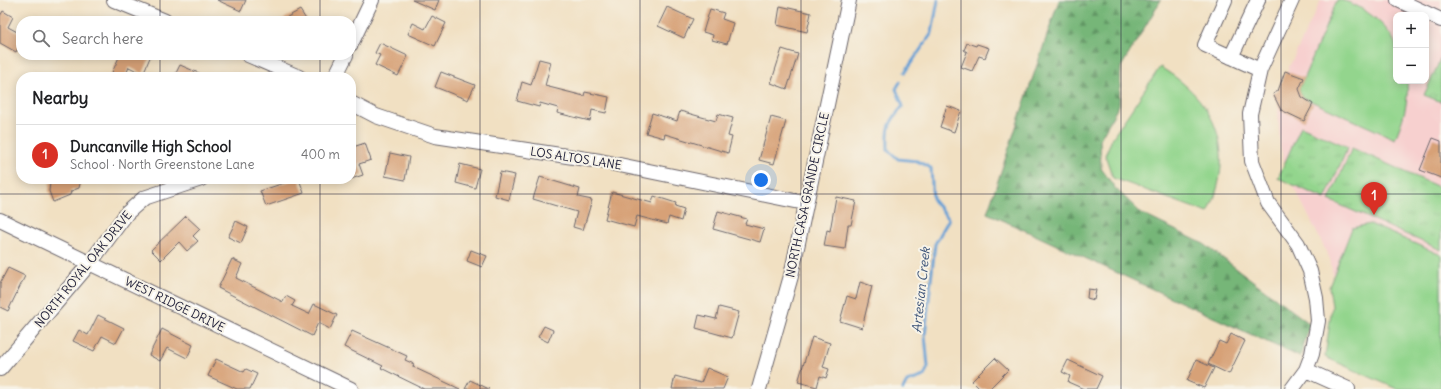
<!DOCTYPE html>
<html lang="en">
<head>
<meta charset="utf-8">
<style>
  :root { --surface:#fff; --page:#f6f6f6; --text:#202124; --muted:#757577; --line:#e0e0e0; --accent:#d93025 }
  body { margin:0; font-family:Delius,sans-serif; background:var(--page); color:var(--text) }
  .controls { position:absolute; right:12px; top:12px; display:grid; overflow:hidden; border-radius:8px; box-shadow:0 2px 10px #0003 }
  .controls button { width:36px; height:36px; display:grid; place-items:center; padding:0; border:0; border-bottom:1px solid var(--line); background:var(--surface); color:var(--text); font:20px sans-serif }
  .you { position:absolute; left:761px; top:180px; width:14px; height:14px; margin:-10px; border:3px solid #fff; border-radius:50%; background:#1a73e8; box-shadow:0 0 0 6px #1a73e833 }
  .badge { display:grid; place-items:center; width:26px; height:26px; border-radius:50%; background:var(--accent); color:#fff; font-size:13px; font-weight:700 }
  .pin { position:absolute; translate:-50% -33px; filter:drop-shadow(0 1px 2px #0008) }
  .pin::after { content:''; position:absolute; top:21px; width:14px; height:12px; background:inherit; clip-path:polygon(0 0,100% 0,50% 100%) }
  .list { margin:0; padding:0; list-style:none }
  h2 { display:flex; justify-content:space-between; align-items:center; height:52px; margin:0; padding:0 16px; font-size:17px }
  h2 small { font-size:13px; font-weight:400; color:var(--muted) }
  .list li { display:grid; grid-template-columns:26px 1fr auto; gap:12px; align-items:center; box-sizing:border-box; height:60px; padding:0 16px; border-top:1px solid var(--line) }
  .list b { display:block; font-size:15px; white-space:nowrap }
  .list p { margin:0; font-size:13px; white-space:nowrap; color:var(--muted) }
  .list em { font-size:13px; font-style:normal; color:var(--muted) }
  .icon { flex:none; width:22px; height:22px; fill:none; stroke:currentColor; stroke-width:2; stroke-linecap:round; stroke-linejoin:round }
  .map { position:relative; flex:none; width:1441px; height:389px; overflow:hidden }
  .search { position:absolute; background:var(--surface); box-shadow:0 2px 10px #0003; left:16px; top:16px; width:340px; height:44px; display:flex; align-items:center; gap:10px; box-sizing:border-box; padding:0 14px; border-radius:16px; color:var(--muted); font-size:15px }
  .panel { position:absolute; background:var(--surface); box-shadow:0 2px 10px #0003; left:16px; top:72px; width:340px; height:112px; border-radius:16px }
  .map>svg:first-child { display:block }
</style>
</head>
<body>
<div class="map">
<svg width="1441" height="389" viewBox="0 0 1441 389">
  <defs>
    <pattern id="forest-firs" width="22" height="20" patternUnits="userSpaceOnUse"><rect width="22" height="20" fill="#76b678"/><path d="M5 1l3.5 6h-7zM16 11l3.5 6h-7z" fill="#609464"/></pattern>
    <pattern id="park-tufts" width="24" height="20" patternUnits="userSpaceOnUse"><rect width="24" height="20" fill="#93d58d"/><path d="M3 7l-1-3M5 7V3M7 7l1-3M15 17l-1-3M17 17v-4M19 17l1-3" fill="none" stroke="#7eb77b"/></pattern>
  </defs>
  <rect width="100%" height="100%" fill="#f7f3e8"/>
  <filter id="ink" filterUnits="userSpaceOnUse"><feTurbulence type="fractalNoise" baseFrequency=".025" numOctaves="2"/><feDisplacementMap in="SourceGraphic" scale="8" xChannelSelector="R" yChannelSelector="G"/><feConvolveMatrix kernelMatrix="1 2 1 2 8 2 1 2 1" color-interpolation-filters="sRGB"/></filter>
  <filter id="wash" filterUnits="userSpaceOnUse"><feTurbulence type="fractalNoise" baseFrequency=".012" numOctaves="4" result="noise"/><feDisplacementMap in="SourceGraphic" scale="16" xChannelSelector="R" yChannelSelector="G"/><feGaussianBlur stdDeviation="0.9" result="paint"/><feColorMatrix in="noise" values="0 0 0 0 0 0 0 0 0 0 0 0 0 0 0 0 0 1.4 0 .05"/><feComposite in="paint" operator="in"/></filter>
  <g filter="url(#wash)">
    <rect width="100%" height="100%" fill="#f1e0c2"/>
    <path fill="#f7d0cf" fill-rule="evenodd" d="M1321,0h120v389l-103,-83 -8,-47 -44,-88 -6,-26 -2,-34 5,-31zM1396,15h30v66h-30z"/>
    <path fill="#93d58d" stroke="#5a7c64" d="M1337,0c19,0 54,26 59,46 2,10 0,24 0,35h11c2,21 -4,39 -12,58l-93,-42 -3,-8z
      M1160,67c57,34 77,85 48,146l-95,-35 -8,-23 8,-18z
      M1370,224l71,31v134h-44l-72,-32 7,-51 -3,-19 23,-59z"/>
    <path fill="url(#forest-firs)" stroke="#4c6c5a" d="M1059,0h102l-40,67 -2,38 -19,34 1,29 14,20 27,26 62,30 106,80 -10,33 -313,-144z"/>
    <path fill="url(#park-tufts)" stroke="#5a7c64" d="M1441,58v44l-17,-7z
      M1301,126l47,21 -23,52 -47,-21z
      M1352,148l89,40v62l-112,-50z"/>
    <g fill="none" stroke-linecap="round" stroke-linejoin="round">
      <path stroke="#66a0d5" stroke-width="3" d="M905,72l27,-39 6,-33
        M900,82l-4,7 7,17c-15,17 -16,22 -15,44l10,9 19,2 14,7 2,32 16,19 -14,25 -10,91 3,32 -4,9 -17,6 -4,7"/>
    </g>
    <g id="blocks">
      <path fill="#d7a177" d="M217,0h29l-5,11z
        M412,0h27l-4,10z
        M780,6l31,7 -4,19 -30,-7z
        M667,7l26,12 -9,19 -26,-12z
        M710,9l14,4 -2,6 11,4 -6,21 -15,-4 1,-5 -10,-3z
        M300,10l7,11h-27z
        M3,11l10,6 -5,10 13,7v9l-5,9 -16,-9v-27z
        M432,16l14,7 -11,23 -27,-12 5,-11 12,6z
        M380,43l28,13 -10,20 -23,-11 5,-10 -5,-2z
        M967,43l9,3 1,-2 12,4 -4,10 -6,-2 -7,15 -11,-4 6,-15 -3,-2z
        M782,49l16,5 -11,35 -16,-6z
        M120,55h31l-8,19 -14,-7 -4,10h-15z
        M539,59l12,3 -6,24 39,10 1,-4 24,5 -3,16 -14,-3 -2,11 -33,-8 1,-5 -18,-5 -1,4 -22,-6 5,-19 9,3z
        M180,65l28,12h-34z
        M1285,71l19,7 -5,11 3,8 11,7 -9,17 -23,-11 -8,-16 5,-3z
        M441,72l34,13 -7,15 -33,-13z
        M947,106l14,5 -7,21 -14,-5z
        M680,111l36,10 2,-7 15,4 -5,18 4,1 -4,16 -63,-19 -1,4 -18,-5 6,-20 25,8z
        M771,117l15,4 -12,43 -15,-4z
        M1433,138l8,3v37l-21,-8z
        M365,143l6,17 -12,4 4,11 -12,4v-35l2,3z
        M390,153l19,4 -4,23 -20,-4z
        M460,164l20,5 -5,19 -19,-5z
        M500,172l15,3 -6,25 -14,-4z
        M540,177l40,12 -2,8 14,3 -9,30 -10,-3 4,-15 -44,-13z
        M60,179h21l-2,9 -8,3 -1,4 -17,7 -4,-11 1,-8z
        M296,179h3l5,14 -38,13 -6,-15z
        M612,192l40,11 2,-7 22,7 -1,3 9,3 -3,12 -12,-4 -2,7 -30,-8 -3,11 -29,-8z
        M836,197l20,4 -5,24h-3l-3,24 -21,-3 3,-16 3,1z
        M718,211l29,8 -2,5 19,5 -4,13 -47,-13z
        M186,216l14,13 -7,7 5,5 -11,10 -8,-9 -18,18 -10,-10z
        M236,221l12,6 -7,16 -13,-6z
        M471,250l16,6 -5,11 -15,-6z
        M232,259l10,5 -6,14 47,24 3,-6 9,5 -3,5 17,8 5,-10 23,11 -7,14 -12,-6 -6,13 -94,-48z
        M8,268l17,8 -17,35 -8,-4v-24z
        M860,282l12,4 -10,42 -22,-7 7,-25 9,3z
        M1088,289l8,1 -2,10 -7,-2z
        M719,307l20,5 -7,26 -36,-10 3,-13 17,4z
        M98,315l26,13 -8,15 -14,-7 -8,15 -21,-10 6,-11 9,5z
        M544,326l9,4 -5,12 -10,-5z
        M162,329l31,16 -6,13 -20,-10 -7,13 -11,-6z
        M352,331l55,25 -2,4 9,4 -1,3 47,22h-36l-43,-21 2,-2 -39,-19z
        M1231,334l14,7 -16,33 -21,-10 11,-23 7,3z
        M812,337l18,6 -7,24 6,2 -3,9 -6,-2 -3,11 -19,-5z
        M995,358l13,12 -19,19h-9l-8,-8z
        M216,359l28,13 2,-3 11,5 -7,15h-13l-29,-13z
        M1068,360l34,16 -6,13h-12l-16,-7 2,-6 -8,-4z
        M1196,360l18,8 -10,20 -17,-7z
        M707,368l21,9 -5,12h-51l3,-13 26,7z
        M470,380l19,9h-24z"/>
    </g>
  </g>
  <g filter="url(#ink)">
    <use href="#blocks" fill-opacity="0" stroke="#6a646a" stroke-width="1"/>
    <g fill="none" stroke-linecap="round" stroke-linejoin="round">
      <g stroke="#6a646a" stroke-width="16">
        <path id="minor" d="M114,0l51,21
          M1225,0l-20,45 55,25
          M1292,0l-32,70 -10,44 2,47 16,42 30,41 12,27 6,27 2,23 -6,33 -6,16 -14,19
          M1398,0l43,20
          M351,44l21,-44
          M248,55l51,22
          M1231,57l27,-57
          M335,77l11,-22
          M351,103l25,13 59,20 165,25 205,42
          M0,220l351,169
          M0,369l90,-106 37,-50 17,-15 57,-19
          M1306,370l42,19
          M759,389l32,-113 58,-276"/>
      </g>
      <use href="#minor" stroke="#fff" stroke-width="14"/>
    </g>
  </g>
  <path fill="none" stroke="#22223b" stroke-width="1" stroke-opacity="0.55" d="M160,0v21M320,0v21M480,0v389M640,0v389M801,0v389M961,0v389M1121,0v389M1281,0v389M160,55v22M320,55v22M160,179v210M320,179v210M0,194h1441"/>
  <g text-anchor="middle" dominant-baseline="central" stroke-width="4" stroke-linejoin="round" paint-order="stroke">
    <g font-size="12" fill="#22223b" stroke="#f7f3e8">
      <text transform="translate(576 158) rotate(9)">LOS ALTOS LANE</text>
      <text transform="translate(807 195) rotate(-78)">NORTH CASA GRANDE CIRCLE</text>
      <text transform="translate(83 269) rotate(-51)">NORTH ROYAL OAK DRIVE</text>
      <text transform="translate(175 304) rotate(26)">WEST RIDGE DRIVE</text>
    </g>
    <g font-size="13" font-style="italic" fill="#3d5479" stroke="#f7f3e8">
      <text transform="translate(921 290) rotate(-84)">Artesian Creek</text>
    </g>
  </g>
</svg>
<div class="controls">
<button>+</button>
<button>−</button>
</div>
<div class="you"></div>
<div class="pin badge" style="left:1374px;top:215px">1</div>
<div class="search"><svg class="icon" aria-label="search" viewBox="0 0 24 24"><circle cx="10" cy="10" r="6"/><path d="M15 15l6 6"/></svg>Search here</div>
<section class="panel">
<h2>Nearby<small></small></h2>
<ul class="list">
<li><span class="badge">1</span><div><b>Duncanville High School</b><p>School · North Greenstone Lane</p></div><em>400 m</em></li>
</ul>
</section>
</div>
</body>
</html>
